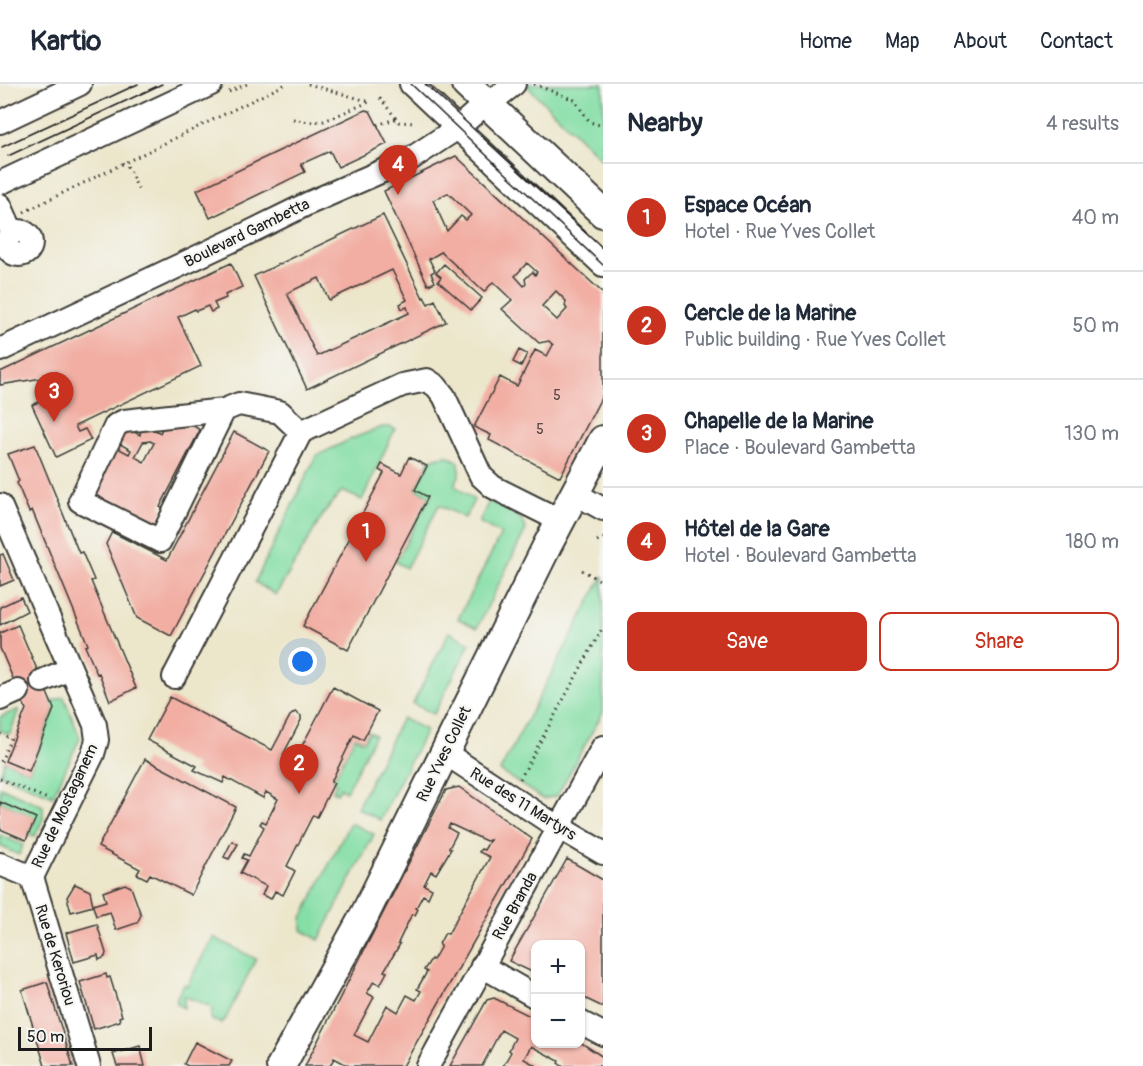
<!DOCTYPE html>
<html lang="en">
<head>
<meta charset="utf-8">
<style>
  :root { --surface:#fff; --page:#f2f2f3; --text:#1f2937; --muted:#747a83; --line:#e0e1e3; --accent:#c8321e }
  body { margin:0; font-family:Pangolin,sans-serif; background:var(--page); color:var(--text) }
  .controls { position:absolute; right:18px; bottom:18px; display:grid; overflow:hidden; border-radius:12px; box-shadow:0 2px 4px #0004 }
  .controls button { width:54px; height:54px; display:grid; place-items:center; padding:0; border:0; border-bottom:2px solid var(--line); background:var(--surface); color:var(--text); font:30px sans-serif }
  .scale { position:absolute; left:18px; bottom:15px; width:134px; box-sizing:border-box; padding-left:6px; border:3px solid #1c1c1c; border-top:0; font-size:16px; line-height:21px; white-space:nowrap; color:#1c1c1c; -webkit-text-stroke:4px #f6f6f2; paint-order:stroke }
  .you { position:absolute; left:303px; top:578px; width:21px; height:21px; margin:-15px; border:4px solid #fff; border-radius:50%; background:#1a73e8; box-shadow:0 0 0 9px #1a73e833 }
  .badge { display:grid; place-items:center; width:39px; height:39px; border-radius:50%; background:var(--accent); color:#fff; font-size:20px; font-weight:700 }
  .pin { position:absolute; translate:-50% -50px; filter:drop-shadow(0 2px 3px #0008) }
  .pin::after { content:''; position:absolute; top:32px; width:21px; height:18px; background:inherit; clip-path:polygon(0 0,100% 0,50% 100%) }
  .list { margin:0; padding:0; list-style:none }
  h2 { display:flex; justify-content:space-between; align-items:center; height:78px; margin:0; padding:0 24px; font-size:26px }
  h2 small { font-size:20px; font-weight:400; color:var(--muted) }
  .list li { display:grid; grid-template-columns:39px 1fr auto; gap:18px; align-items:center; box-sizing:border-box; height:108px; padding:0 24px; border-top:2px solid var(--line) }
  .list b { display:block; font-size:22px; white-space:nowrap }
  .list p { margin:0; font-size:20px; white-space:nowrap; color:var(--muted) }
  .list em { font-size:20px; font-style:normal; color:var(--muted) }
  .actions { display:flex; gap:12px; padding:18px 24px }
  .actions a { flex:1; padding:14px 0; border:2px solid var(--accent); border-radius:12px; text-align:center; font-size:21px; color:var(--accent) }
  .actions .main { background:var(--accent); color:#fff }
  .map { position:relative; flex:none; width:603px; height:982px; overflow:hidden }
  header { display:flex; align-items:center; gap:36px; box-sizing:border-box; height:84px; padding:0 30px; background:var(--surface); border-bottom:2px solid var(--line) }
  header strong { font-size:28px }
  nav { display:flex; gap:33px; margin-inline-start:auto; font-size:21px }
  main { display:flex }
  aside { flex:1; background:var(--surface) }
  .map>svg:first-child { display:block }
</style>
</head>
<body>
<header>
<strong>Kartio</strong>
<nav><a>Home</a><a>Map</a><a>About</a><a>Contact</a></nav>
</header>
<main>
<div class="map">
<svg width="603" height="982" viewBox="0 0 603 982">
  <rect width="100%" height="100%" fill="#f6f6f2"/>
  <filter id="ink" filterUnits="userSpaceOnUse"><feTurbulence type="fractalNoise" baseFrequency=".0167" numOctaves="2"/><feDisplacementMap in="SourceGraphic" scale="12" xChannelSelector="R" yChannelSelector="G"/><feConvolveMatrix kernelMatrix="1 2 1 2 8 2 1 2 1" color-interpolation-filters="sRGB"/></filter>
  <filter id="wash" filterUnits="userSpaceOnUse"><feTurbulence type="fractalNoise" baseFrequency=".008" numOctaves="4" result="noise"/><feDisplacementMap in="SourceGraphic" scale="24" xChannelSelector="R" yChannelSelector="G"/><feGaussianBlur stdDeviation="1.35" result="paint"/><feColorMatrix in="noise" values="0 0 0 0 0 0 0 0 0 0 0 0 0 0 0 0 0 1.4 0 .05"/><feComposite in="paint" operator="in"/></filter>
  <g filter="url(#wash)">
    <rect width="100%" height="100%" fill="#ece6cb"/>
    <path fill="#84dea5" stroke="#507d60" stroke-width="1.5" d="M525,0h78v77z
      M382,343h8l5,2 -33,71 -20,-9 -18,22 -48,82 -21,-13 61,-126 35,-17z
      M448,372l11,6v14l-5,9 20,15 -9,18 -26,-13 -33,63 -10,-6 34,-66 -14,-7 12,-23 -1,-2c5,-7 13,-7 21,-8z
      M489,417l30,15 7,13 -49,99 -19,-9 43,-85 -22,-12z
      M603,492v136l-46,84 -14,3 -43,-28z
      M449,548l21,11 -36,71 -21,-10z
      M64,613l16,41 -27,58 -53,-22 5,-13 24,10 25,-61 -4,-8z
      M19,625l-9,25 -10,-3v-14z
      M402,634l24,12 -46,90 -23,-12z
      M369,648l6,3 -29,56 -6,-3 -3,5 -4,-2 3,-8 -3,-2 22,-44 9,4z
      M0,703l43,19v13l-8,17 -6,-2 7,-16 -36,-16z
      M350,739l24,11 -55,106 -17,-10v-12z
      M0,751l23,10 -4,10 -19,-9z
      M213,853l43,22 -31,61 -4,3 -10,-3 1,-13 -28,-11v12c-14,-5 -5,-14 0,-24l3,2z"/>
    <g id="blocks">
      <path fill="#f2aea3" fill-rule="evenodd" d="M365,26l5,1 17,33 -49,23 -8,-16 -29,13 4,8 -95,46 -13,-28z
        M456,72l147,137v101l-43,83 -71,-37 2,-5 -17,-8 26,-50 17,9 18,-36 12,6 6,-11 -4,-4 -10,2 -37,-34 10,-9 -19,-18 -9,10 -43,-40 -12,7 6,12 -4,2 4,9 -7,3 -44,-94zM448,109l23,22 -5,5 -5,-4 -14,15 -14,-31zM527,179l10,9 -2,3 -2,-3 -3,2 -5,5 1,5 -2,2 -9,-10zM556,207l10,10 -1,5 2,3 -10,11 -15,-14z
        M383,131l40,83 1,-1 4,7 7,-4 11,22 -139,67 -53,-113zM392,186l15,30 -7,4 2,5 5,-2 2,6 -92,43 -30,-63 32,-15 10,22z
        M231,179l11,24 -17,8 1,3 -12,5 3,6 -6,3 -3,-6 -12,5 -1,-2 -17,8 23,49 -126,60 3,6 7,-3 6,11 -35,17 -24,-52 23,-11 -2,-6 8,-4 -5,-12 -2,1v4l-3,1 -3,-1 -48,8v-13z
        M444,180l38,34 -11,12 -33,-29 3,-4 -5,-4z
        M519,266l8,4 -6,12 -8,-4z
        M153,340v5l7,4 2,-4 30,-4 8,5 -40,77 4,2 -9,18 -65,-31 26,-49 13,7 2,-4 -13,-7 5,-10 11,-1 6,3 2,-10zM150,357l4,2 -10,19 -9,-5 8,-15z
        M234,348l35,19 -98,185 -34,-18 -31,-74 6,-12 55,28z
        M35,361l44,108 3,-1 12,28 -3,1 45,107 -26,13 -11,-28 -2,1 -12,-28 3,-1 -56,-135 -3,2 -12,-29 2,-2 -11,-27z
        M409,373l18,9 -12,24 13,7 -80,153 -45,-24 81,-153 -5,-3 3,-6 19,10z
        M3,470l11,26 -14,6v-31z
        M21,513l6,14 -27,14v-18z
        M18,541l36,84 -25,62 -24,-10 21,-52 -26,-61v-15z
        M333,603l45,24 -15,29 -9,-5 -23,47 3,1 -17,34 -4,-2 -26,51 8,5 -12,24 -8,-4 -4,8 -9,-4 4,-9 -26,-13 7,-13 -5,-2 2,-4 5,2 15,-29 -4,-3 2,-3 4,2 12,-24 -12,-7 -3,6 -38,-21 -2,6 -29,-13 3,-4 -50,-26 23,-43 102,53 18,-34 5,-4 6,4v4l-18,35 11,6z
        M145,675l91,48 -45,88 -41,-21 -3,5 -10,-5 3,-5 -42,-22z
        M459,703l73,52 -129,227h-54l-15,-8 -4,8h-25l141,-276zM450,740l36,17 4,-1 -6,10 -3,-1 -2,3 11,5 -42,77 -3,-1 -6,11 2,2 -8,14 -2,-1 -7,11 3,2 -10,17 4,2 -5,9 -9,-5 -9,17 -11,-7 -19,37 -14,-7 20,-38 -7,-4 7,-12 6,4 7,-13 -3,-1 16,-27 -2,-1 14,-29 3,1 3,-6 -2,-1 7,-13 5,3 4,-9 -8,-4 7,-14 5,3 15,-25 -2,-1 8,-15 -9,-5z
        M0,718l36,16 -10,22 -26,-11z
        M232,757l6,3 -9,15 -5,-2z
        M567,775l36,21v127l-23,-11v-52h-44v30l-27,-13z
        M75,800l15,7 3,14 13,-4 -3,-9 22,-8 6,3 10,28 -4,8 -21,7 -6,-18 -14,4 -3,-10 -22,6 -4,-15z
        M97,840l9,29 -1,4 -6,3 -1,-5 -24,7 -8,-29z
        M106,890l1,4 3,-1 12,39 -3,1 1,4 -26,8 -14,-47z
        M47,898l26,84h-28l-23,-76z
        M494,914l42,21v25l44,-2 23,15v9h-41l-4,-3 1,-2 -28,-15 -7,13 13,7h-34l8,-14 -2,-2 6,-12 -14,-8 -19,36h-32l37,-66z
        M195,958l37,19 -3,5h-41l-4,-2z
        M140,962l5,20h-28l-4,-12z"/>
    </g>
  </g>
  <g filter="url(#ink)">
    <use href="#blocks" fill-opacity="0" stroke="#3b3a36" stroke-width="1.5"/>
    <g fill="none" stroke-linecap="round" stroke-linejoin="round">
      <g stroke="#3b3a36" stroke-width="26">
        <path id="minor" d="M411,0l192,181
          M0,38l80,-38
          M0,99l211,-99
          M0,121l12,27
          M7 159a12 12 0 1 1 24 0a12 12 0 1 1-24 0Z
          M0,266l242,-114 65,-32 105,-46 47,-31 27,-24 10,-5 18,-14
          M224,326l-64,131 -80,-40 36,-76 8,-4 100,-11 15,-6 41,8 21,20
          M576,410l27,15
          M0,421l95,220 2,15 -4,14 -61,123
          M174,593l127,-245 101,-47 25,-5 9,6 8,10 37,80 12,11 68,34
          M42,597l28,-12
          M0,615l18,-8
          M445,669l100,66 58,34
          M0,780l32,13
          M32,793l57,189
          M482,882l54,31
          M580,938l23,12
          M428,982l175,-319"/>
      </g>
      <g stroke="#3b3a36" stroke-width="32">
        <path id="major" d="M466,0l137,129
          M281,982l83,-150 183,-370 56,-106"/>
      </g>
      <path stroke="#3b3a36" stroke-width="3" stroke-dasharray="1.5 4.5" stroke-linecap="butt" d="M308,0l59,17
        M534,0l40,16 16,22 13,4
        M229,8l18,-8
        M380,14l19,24 16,1
        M293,35l16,3 15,-1 45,-19
        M377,41l18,-6
        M122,79l5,3 13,27
        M24,128l262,-128
        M597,457l6,-3
        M582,486l21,12
        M0,650l11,4 -11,26
        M0,695l50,21
        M520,695l83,-152"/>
      <use href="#minor" stroke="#fff" stroke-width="22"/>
      <use href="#major" stroke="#fff" stroke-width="28"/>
      <path stroke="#1c1c1c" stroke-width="1.5" d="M411,0l192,181
        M425,0l178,165
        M2,63l136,-63
        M8,72l154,-72"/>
    </g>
  </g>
  <g text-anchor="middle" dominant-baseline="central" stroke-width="4.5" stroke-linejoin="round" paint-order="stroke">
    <g font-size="14" fill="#52403e">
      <text x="557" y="311">5</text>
      <text x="540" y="345">5</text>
    </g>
    <g font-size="16" fill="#1c1c1c" stroke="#f6f6f2">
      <text transform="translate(247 149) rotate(-26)">Boulevard Gambetta</text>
      <text transform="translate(444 670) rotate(-64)">Rue Yves Collet</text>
      <text transform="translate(523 720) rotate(32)">Rue des 11 Martyrs</text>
      <text transform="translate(65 722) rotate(-65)">Rue de Mostaganem</text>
      <text transform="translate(515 822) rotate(-61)">Rue Branda</text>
      <text transform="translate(55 871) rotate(73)">Rue de Keroriou</text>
    </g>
  </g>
</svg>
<div class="controls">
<button>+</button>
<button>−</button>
</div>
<div class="scale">50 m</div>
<div class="you"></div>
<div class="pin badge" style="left:366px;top:478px">1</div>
<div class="pin badge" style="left:299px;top:710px">2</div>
<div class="pin badge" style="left:54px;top:338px">3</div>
<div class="pin badge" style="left:398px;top:111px">4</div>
</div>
<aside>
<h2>Nearby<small>4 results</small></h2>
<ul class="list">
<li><span class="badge">1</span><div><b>Espace Océan</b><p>Hotel · Rue Yves Collet</p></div><em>40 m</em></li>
<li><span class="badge">2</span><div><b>Cercle de la Marine</b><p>Public building · Rue Yves Collet</p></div><em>50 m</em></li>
<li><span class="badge">3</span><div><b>Chapelle de la Marine</b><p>Place · Boulevard Gambetta</p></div><em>130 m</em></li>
<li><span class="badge">4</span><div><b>Hôtel de la Gare</b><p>Hotel · Boulevard Gambetta</p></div><em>180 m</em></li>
</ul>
<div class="actions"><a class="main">Save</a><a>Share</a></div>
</aside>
</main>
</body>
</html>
